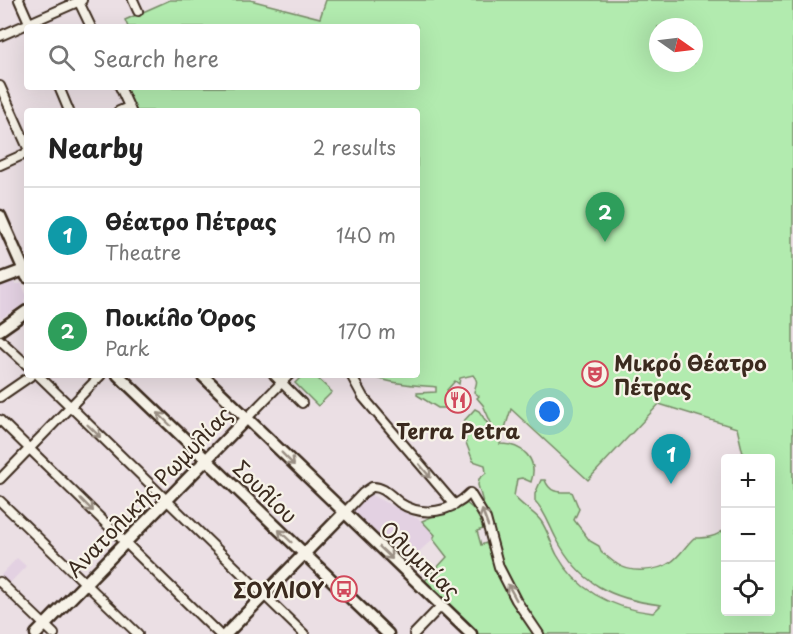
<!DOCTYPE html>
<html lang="en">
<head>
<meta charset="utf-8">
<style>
  :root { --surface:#fff; --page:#f6f6f6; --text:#222; --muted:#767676; --line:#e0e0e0; --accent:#d1495b }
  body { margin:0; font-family:"Playpen Sans",sans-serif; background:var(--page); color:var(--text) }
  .controls { position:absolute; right:18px; bottom:18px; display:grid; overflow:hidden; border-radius:6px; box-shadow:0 6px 24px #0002 }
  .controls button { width:54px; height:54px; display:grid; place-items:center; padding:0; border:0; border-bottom:2px solid var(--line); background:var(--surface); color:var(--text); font:30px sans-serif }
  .compass { position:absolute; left:649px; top:18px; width:54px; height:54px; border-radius:50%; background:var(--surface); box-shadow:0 6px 24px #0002; rotate:104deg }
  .you { position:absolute; left:550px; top:412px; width:21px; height:21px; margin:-15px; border:4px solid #fff; border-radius:50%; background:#1a73e8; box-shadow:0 0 0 9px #1a73e833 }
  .badge { display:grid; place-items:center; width:39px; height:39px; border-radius:50%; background:var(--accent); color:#fff; font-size:20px; font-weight:700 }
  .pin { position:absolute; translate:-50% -50px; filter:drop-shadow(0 2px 3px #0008) }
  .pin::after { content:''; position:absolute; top:32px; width:21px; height:18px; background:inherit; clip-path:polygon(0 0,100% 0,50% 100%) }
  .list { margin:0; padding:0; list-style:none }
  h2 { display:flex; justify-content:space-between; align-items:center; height:78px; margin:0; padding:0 24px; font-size:26px }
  h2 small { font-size:20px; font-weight:400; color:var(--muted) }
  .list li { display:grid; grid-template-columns:39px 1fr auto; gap:18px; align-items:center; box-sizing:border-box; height:96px; padding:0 24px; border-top:2px solid var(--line) }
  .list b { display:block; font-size:22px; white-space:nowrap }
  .list p { margin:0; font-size:20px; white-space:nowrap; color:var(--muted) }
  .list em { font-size:20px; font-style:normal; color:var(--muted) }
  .icon { flex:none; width:33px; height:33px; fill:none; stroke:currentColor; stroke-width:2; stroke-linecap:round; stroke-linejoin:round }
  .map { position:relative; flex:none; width:793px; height:634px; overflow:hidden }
  .search { position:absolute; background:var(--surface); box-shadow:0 6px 24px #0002; left:24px; top:24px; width:396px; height:66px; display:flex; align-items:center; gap:15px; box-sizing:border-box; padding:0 21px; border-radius:6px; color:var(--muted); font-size:22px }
  .panel { position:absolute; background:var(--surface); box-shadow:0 6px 24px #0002; left:24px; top:108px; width:396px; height:270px; border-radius:6px }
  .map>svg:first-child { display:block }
</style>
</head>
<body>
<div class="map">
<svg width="793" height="634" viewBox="0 0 793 634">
  <rect width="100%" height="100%" fill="#ebdfe4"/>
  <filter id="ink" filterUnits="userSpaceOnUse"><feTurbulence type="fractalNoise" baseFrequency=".0167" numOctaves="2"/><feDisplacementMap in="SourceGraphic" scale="12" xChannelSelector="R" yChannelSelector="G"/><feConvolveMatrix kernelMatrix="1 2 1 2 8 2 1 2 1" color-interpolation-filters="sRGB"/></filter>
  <g filter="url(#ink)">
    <path fill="#e3d1e2" d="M12,280l3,4h7l5,13 -3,3 1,3 -25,16v-34z
      M369,494l53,27 14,15 -27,25 -13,-6 -45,-42z
      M17,558l9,8 -17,18 -8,-9z"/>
    <path fill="#b2ebaf" stroke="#768a66" stroke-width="1.5" fill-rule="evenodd" d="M170,0h80l70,18 6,-18h467v634h-250l-23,-36 -22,-42 -20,-71 1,-6 7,-6 -1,-8 -12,-4 -8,-21 4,-12 -6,-6 12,-13 4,2 11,16 2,-2 -9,-20 -6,-7 2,-2 -5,-4c2,-9 5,-10 -1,-17l-13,3 -1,6 -4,-3 -8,9 8,8 -10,10h-7l-21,-13v-2l19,-1v-5c-23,-2 -46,-3 -67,-12h48v-264h-282l-11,-24h293v-60h-289l-3,-7zM658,27h36v36h-36zM659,404l78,24 7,30h26v154h-44l-1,-83c-9,8 -18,9 -31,9 -8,7 -14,18 -23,24 -13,9 -40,12 -54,2 -6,-3 -9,-8 -15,-11l-3,-7 -9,-5 -16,-21 5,-11 -7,-17c-12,0 -22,2 -27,-12h-4l-6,14v7c10,10 14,24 21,37 24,46 55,61 105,67l-8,8c-41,-5 -76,-22 -96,-58 -6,-11 -9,-24 -16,-34 -6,-9 -20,-15 -27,-25l3,-17 5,-1 9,4c8,-23 -9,-38 -31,-38l11,-35 77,71z
      M303,375h11l18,17 -14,14 -23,-23z
      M465,502l12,10 6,17 -6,2 4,14 5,-2 18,43 30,48h-59l-52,-51 24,-26 -14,-18 2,-4 -13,-14z"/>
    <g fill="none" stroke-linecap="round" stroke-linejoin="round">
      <g stroke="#3b2a1e" stroke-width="12">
        <path id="street" d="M19,0l12,27
          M78,0l13,27
          M133,0l5,11
          M0,36l82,-36
          M0,86l27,60
          M59,87l10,24
          M120,87l11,24
          M119,111l10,-4
          M0,165l27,-12
          M0,340l27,25
          M38,375l266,259
          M274,375l28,28
          M351,375l12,22 92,108
          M0,397l32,-22
          M247,418l42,-43
          M0,420l219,214
          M0,479l101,-104
          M0,501l138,133
          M344,513l19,-20 9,-6c11,-1 19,9 28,16 23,15 52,9 70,-10l16,26 13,48 17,33 23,34
          M0,582l54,52
          M414,634l27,-28"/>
      </g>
      <g stroke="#3b2a1e" stroke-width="15">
        <path id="secondary" d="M0,216l27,61
          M0,279l24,-9
          M0,330l27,-19
          M118,375l270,259
          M202,375l269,259
          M36,634l211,-216
          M226,634l118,-121"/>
      </g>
      <use href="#street" stroke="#f7f3e8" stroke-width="8"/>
      <use href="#secondary" stroke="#f7f3e8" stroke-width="10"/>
    </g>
    <defs><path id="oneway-shaft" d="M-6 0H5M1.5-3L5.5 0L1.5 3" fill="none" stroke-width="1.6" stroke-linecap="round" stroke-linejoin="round" transform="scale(1.5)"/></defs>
    <g stroke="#998e83">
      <use href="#oneway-shaft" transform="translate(164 419) rotate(-136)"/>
      <use href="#oneway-shaft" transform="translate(94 431) rotate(44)"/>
      <use href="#oneway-shaft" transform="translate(288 459) rotate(45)"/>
      <use href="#oneway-shaft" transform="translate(425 471) rotate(50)"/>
      <use href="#oneway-shaft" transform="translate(87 505) rotate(45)"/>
      <use href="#oneway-shaft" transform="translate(485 518) rotate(-110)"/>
      <use href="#oneway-shaft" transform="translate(285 536) rotate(-136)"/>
      <use href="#oneway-shaft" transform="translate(386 553) rotate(44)"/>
      <use href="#oneway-shaft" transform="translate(512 592) rotate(-119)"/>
    </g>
  </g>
  <defs>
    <g id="theatre-ring" transform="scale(1.35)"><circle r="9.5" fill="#f7f3e8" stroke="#d1495b" stroke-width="1.5"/><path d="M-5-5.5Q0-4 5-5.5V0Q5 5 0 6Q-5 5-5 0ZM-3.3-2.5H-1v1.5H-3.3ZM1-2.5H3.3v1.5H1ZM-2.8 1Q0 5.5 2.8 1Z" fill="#d1495b"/></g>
    <g id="restaurant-ring" transform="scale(1.35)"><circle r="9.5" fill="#f7f3e8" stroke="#d1495b" stroke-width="1.5"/><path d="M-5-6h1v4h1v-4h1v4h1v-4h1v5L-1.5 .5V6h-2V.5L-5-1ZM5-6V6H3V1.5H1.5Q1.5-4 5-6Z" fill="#d1495b"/></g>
    <g id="bus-ring" transform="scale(1.35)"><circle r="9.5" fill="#f7f3e8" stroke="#d1495b" stroke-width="1.5"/><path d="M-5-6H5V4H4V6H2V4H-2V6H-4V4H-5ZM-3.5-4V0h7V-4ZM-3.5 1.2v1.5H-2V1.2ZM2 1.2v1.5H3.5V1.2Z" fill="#d1495b"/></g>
  </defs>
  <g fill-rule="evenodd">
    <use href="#theatre-ring" x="595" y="374"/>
    <use href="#restaurant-ring" x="458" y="400"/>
    <use href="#bus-ring" x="344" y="589"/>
  </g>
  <g text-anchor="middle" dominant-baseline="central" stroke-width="4.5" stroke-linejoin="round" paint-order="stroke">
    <g font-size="21" font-weight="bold" fill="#3b2a1e" stroke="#f7f3e8" text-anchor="start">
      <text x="614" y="362">Μικρό Θέατρο<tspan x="614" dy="24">Πέτρας</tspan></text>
      <text x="458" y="430" text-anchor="middle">Terra Petra</text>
      <text x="324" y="589" text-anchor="end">ΣΟΥΛΙΟΥ</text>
    </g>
    <g font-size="21" fill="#3b2a1e" stroke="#f7f3e8">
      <text transform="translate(148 491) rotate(-46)">Ανατολικής Ρωμυλίας</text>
      <text transform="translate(266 491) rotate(44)">Σουλίου</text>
      <text transform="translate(421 559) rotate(44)">Ολυμπίας</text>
    </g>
  </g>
</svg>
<div class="controls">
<button>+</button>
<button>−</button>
<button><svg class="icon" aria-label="locate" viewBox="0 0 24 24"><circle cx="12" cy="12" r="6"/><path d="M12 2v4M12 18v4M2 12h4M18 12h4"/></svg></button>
</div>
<svg class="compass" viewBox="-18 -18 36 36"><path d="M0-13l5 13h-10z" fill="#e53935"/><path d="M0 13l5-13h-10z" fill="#767676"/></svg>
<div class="you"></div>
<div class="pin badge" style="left:671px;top:484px;background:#0f9aa8">1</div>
<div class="pin badge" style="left:605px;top:242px;background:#2e9e5b">2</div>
<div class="search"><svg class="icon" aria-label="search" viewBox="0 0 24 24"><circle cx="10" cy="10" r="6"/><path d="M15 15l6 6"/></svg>Search here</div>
<section class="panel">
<h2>Nearby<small>2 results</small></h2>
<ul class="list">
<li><span class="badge" style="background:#0f9aa8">1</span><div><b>Θέατρο Πέτρας</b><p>Theatre</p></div><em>140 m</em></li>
<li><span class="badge" style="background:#2e9e5b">2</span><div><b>Ποικίλο Όρος</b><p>Park</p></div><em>170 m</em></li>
</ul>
</section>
</div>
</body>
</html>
